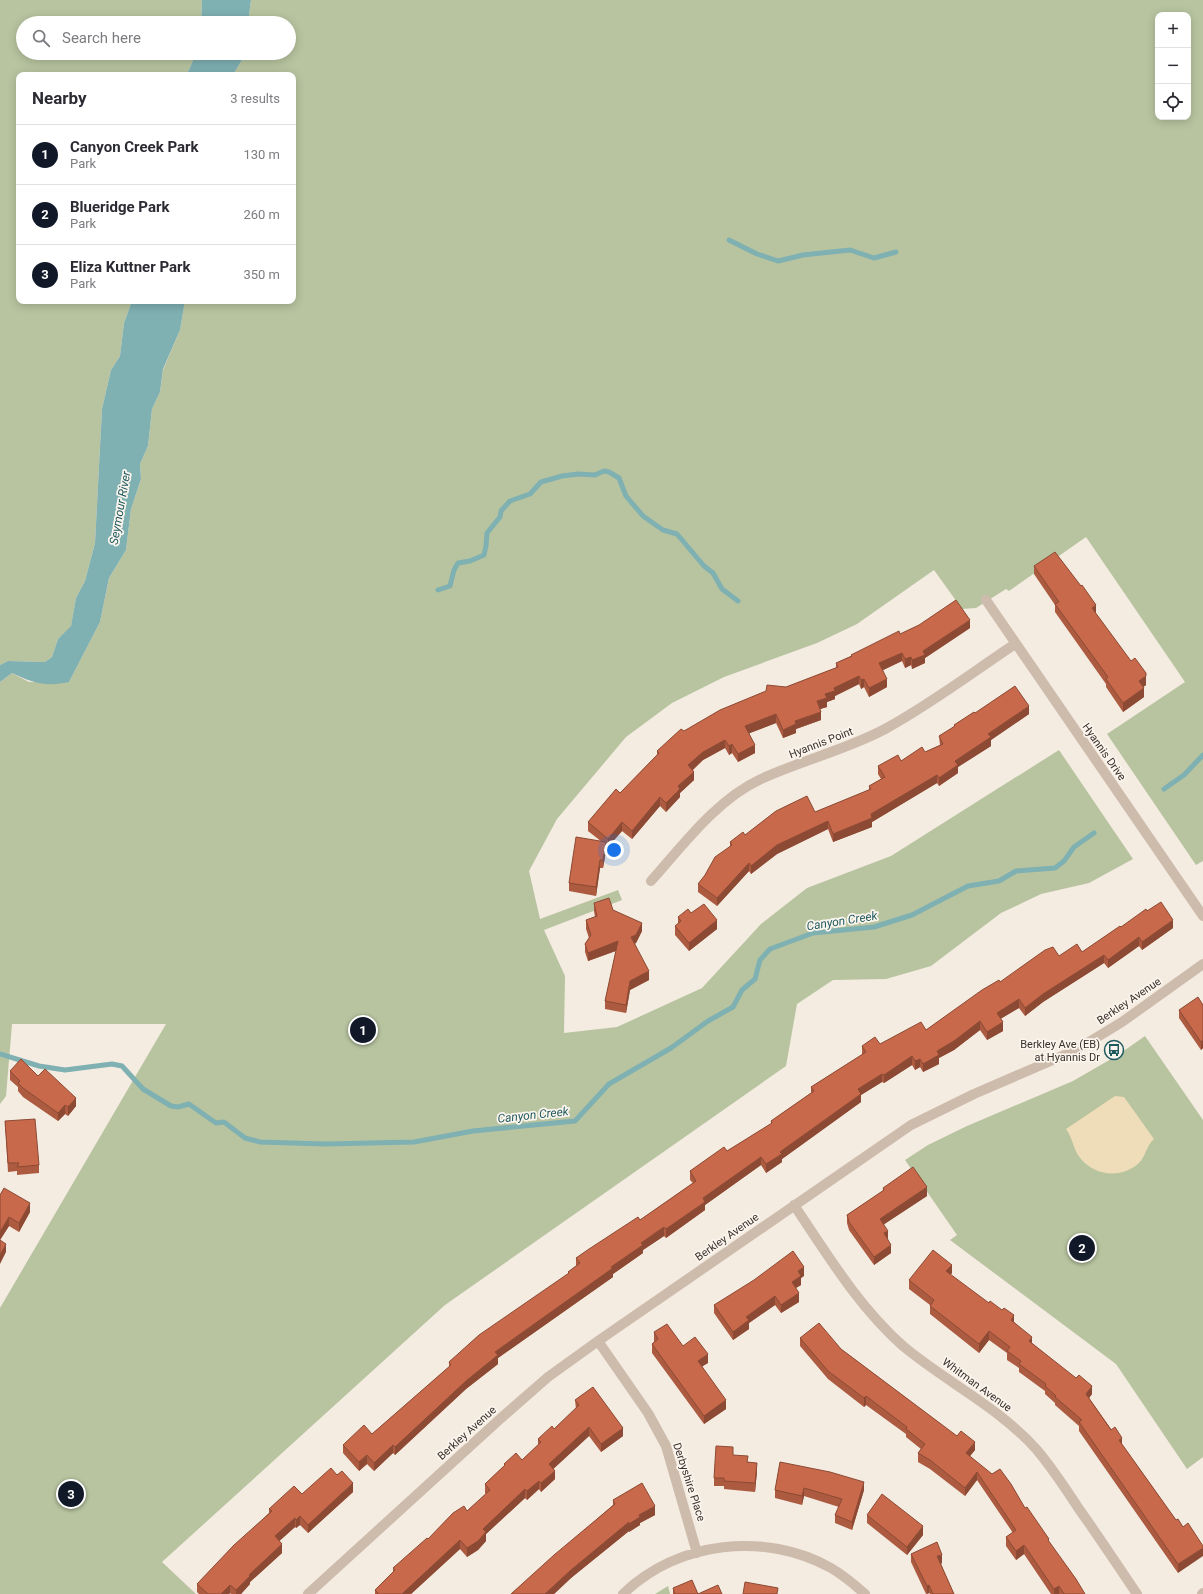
<!DOCTYPE html>
<html lang="en">
<head>
<meta charset="utf-8">
<style>
  :root { --surface:#fff; --page:#f2f2f3; --text:#2b2b33; --muted:#7c7c81; --line:#e1e1e2; --accent:#111827 }
  body { margin:0; font-family:Roboto,sans-serif; background:var(--page); color:var(--text) }
  .controls { position:absolute; right:12px; top:12px; display:grid; overflow:hidden; border-radius:8px; box-shadow:0 2px 10px #0003 }
  .controls button { width:36px; height:36px; display:grid; place-items:center; padding:0; border:0; border-bottom:1px solid var(--line); background:var(--surface); color:var(--text); font:20px sans-serif }
  .you { position:absolute; left:614px; top:850px; width:14px; height:14px; margin:-10px; border:3px solid #fff; border-radius:50%; background:#1a73e8; box-shadow:0 0 0 6px #1a73e833 }
  .badge { display:grid; place-items:center; width:26px; height:26px; border-radius:50%; background:var(--accent); color:#fff; font-size:13px; font-weight:700 }
  .pin { position:absolute; translate:-50% -50%; border:2px solid #fff; box-shadow:0 1px 4px #0006 }
  .list { margin:0; padding:0; list-style:none }
  h2 { display:flex; justify-content:space-between; align-items:center; height:52px; margin:0; padding:0 16px; font-size:17px }
  h2 small { font-size:13px; font-weight:400; color:var(--muted) }
  .list li { display:grid; grid-template-columns:26px 1fr auto; gap:12px; align-items:center; box-sizing:border-box; height:60px; padding:0 16px; border-top:1px solid var(--line) }
  .list b { display:block; font-size:15px; white-space:nowrap }
  .list p { margin:0; font-size:13px; white-space:nowrap; color:var(--muted) }
  .list em { font-size:13px; font-style:normal; color:var(--muted) }
  .icon { flex:none; width:22px; height:22px; fill:none; stroke:currentColor; stroke-width:2; stroke-linecap:round; stroke-linejoin:round }
  .map { position:relative; flex:none; width:1203px; height:1594px; overflow:hidden }
  .search { position:absolute; background:var(--surface); box-shadow:0 2px 10px #0003; left:16px; top:16px; width:280px; height:44px; display:flex; align-items:center; gap:10px; box-sizing:border-box; padding:0 14px; border-radius:22px; color:var(--muted); font-size:15px }
  .panel { position:absolute; background:var(--surface); box-shadow:0 2px 10px #0003; left:16px; top:72px; width:280px; height:232px; border-radius:8px }
  .map>svg:first-child { display:block }
</style>
</head>
<body>
<div class="map">
<svg width="1203" height="1594" viewBox="0 0 1203 1594">
  <rect width="100%" height="100%" fill="#f4ebe1"/>
  <path fill="#b8c4a0" fill-rule="evenodd" d="M0,0h202l-1,23h-178v30h173l-7,17 -4,5h-166v226h113l-8,22 -4,33 -9,14 -9,39 -7,134 -10,38 -9,17 -5,29 -13,12 -6,18 -7,5 -37,-1 -8,4z
    M251,0h952v861l-7,4 -89,-131 78,-52 -99,-145 -77,54 -3,-2 -30,19 -14,1 -28,-39 -77,54 -40,19 -93,34 -52,26 -46,34 -69,82 -28,52 11,48 78,-29 4,10 -78,30 21,46 -1,57 53,-6 85,-39 59,-64 46,-36 84,-32 168,-106 74,109 -44,24 -48,11 -40,19 -70,53 -45,13 -53,1 -36,24 -11,62 -341,239 -283,257 34,32h-196v-286l166,-284h-154l-6,72 -6,8v-422l12,-9 17,9h40l31,-60 9,-44 17,-28 5,-41 10,-30 -1,-15 8,-18 4,-37 8,-17 3,-22 17,-40 5,-29h108v-226h-60l13,-22h43v-30h-41zM1158,15h30v102h-30z
    M1145,1036l58,84v337l-16,12 -71,-105 -166,-124 7,-5 -52,-75 23,-15 39,-19 106,-45 45,-26z
    M668,1586l2,8h-15z"/>
  <path fill="#efdcb8" d="M1115,1096l9,1 30,42c-7,5 -8,17 -15,24 -16,15 -43,14 -58,-4 -8,-9 -8,-21 -15,-30z"/>
  <path fill="#7fb0b2" d="M202,0h49l-3,23h-47z
    M196,53h50l-13,22h-48l4,-5z
    M132,301h53l-5,29 -17,39 -3,23 -8,17 -4,37 -8,18 1,15 -10,30 -5,41 -17,28 -9,44 -31,60c-23,5 -36,1 -57,-9l-12,9v-17l8,-4 37,1 7,-5 6,-18 13,-13 5,-28 9,-17 10,-38 7,-134 9,-39 9,-14 4,-33z"/>
  <g fill="none" stroke-linecap="round" stroke-linejoin="round">
    <path stroke="#7fb0b2" stroke-width="5" d="M729,240l28,14 21,7 25,-6 47,-5 24,8 22,-6
      M438,590l12,-4 4,-16 4,-7 12,-2 14,-6 2,-9 1,-13 13,-16 1,-6 9,-10 20,-7 11,-12 21,-6 16,-2 17,1 9,-4 5,1 10,6 7,18 17,20 20,14 14,4 27,32 9,7 9,16 16,12
      M1164,789l20,-14 19,-20
      M0,1054l39,12 26,4 47,-6 10,2 21,23 28,17 7,1 11,-3 27,19 8,-1 21,16 15,4 66,2 88,-2 59,-11 102,-10 34,-37 62,-36 37,-27 25,-14 9,-17 13,-11 5,-19 10,-11 43,-16 61,-6 38,-12 56,-29 31,-5 17,-10 39,-3 9,-7 10,-14 20,-14"/>
    <path stroke="#cdbbac" stroke-width="10" d="M986,600l217,316
      M651,881c33,-37 65,-81 110,-102 41,-19 85,-29 124,-50 46,-25 88,-57 130,-85
      M794,1205c33,49 64,101 109,141 43,36 96,61 134,104 15,18 29,39 42,59 20,28 39,57 58,85
      M598,1341l50,72 18,33 31,107
      M308,1594l192,-175 48,-42 50,-36 313,-216 63,-31 102,-44 46,-28 81,-58
      M623,1594c55,-53 142,-63 208,-26 12,7 24,17 34,26
      M1202,1594l1,-1"/>
  </g>
  <path fill="#ac5a40" d="M1034,566l62,48 50,71 -3,2 1,10 -21,15 -17,-25v-3l-51,-72v-7l-21,-31z
    M970,628l-45,30v5l-13,6 -1,-4 -6,3 -3,-7 -19,9 4,17 -18,10 -5,-10 -3,2 -2,-5 -24,12v3l-8,3v5l-7,2 1,11 -25,9v4l-13,5 -7,-15 -27,10 6,20 -17,9 -6,-9 -3,2 -4,-7 -22,12 -10,10 1,10 -14,13v4l-14,15 -6,-6 -28,33 -10,-8 -14,16 -2,-2v6l-3,17h-3l-4,28 -27,-5v-8l33,-41 -14,-11v-9l32,-29 37,-38v-4l27,-20 102,-44 50,-19v-5l15,-7v-1l49,-21z
    M975,713l54,1 -38,26v6l-33,21v6l-19,13 -2,-3 -65,39v5l-39,15 -5,-13 -51,25 -26,20 -2,-3 -32,35 -19,-14v-8l32,-37v-5l15,-7 70,-23 54,-22v-4l12,-7 -3,-5v-8l23,-5 24,-9 15,-7 -1,-9 15,-9v-2z
    M594,903l19,7 29,21 -6,12 -1,1 14,36 -19,10 -4,23 -21,-4v-8l11,-50 -28,10 -3,-9v-8l4,-6 -3,-9v-9l9,-3 -1,-6z
    M1147,911l26,17 -31,22 -3,-4 -31,22 -4,-5 -61,39 -18,14 -6,-8 -19,11 3,12 -16,9 -7,-10 -26,20 -15,8v6l-16,8 -3,-5 -5,3 -3,-5 -28,18 -2,-1 -21,13v7l-79,57v3l-16,11 -5,-8 -56,40v5l-39,28 -2,-2 -21,14v3l-30,21v3l-115,81v6l-32,25 -71,66 -2,-2 -19,18 -7,-7 -8,7 -16,-18v-8l29,-11 77,-67v-5l119,-88v-2l8,-6v-8l64,-38 53,-37 -3,-3v-9l37,-20 44,-27v-3l40,-28v-6l51,-32v-9l18,-2 46,-14 74,-48 59,-26 23,-4z
    M691,913l26,16 -28,22 -14,-16v-9l3,-2v-7z
    M1203,1005v43l-2,2 -22,-32v-8z
    M10,1071l28,5 38,30 -8,10 -3,-2 -7,7 -35,-24 -5,-6v-4l-8,-7z
    M5,1121l34,44v8l-22,2v-4l-9,1z
    M883,1188l44,8 -43,28 7,29 -17,12 -25,-35 -2,-7v-8l36,-24z
    M0,1195l30,17 -11,20 -10,-6 -9,14z
    M952,1273l-2,2 64,47 18,21 60,51 -3,4 87,122 2,-1v54l-99,-142v-5l-24,-21v-2l-10,-9v-3l-26,-19v-4l-12,-8v-7l-18,-13 -10,13 -49,-39v-9l-21,-16v-9z
    M804,1276l-3,2v7l-5,3 3,14 -18,11 -6,-8 -26,18v6l-16,11 -19,-27v-8z
    M654,1332l29,14 25,17 -6,3 24,43 -22,15 -52,-71v-9l2,-2z
    M800,1338l41,11 134,101 -5,6 55,52 60,86h-34l-27,-40 -8,6 -10,-14v-9l7,-4 -36,-53 -12,16 -35,-27 -12,-7v-9l3,-4 -15,-12v-3l-40,-29 -2,2 -36,-28 -28,-33z
    M575,1400l48,36 -22,16 -12,-16 -36,33 2,10 -14,13 -2,-3 -12,11 -2,-2 -39,36v7l-8,9 -11,7 -7,-8 -49,45h-36v-4l18,-18v-4l35,-29 39,-28 19,-17 -1,-1v-9l19,-18v-2l18,-4 16,-15v-6l16,-10 22,-20z
    M733,1455l15,7 9,9 -2,21 -31,-3v-3h-10v-8z
    M780,1462l84,28 -12,40 -17,-7v-8l4,-8 -35,-11 -2,9 -27,-7v-8z
    M353,1492l-45,41 -8,-8 -4,3 -1,-1 -16,14 3,12 -32,29v2l-9,10h-10l-1,-1 -1,1h-30l-2,-2v-8l72,-71v-4l33,-15z
    M613,1500l42,15 -15,8v2l-11,7v-1l-58,47 -17,16h-43l102,-89z
    M867,1515l56,20 -16,20 -40,-32z
    M911,1554l31,9 -1,1 13,30h-24l-1,-1 -3,1 -15,-32z
    M673,1588l25,6h-25z"/>
  <path fill="#8c4a34" d="M1096,605v9l-4,-6z
    M970,620v8l-45,30v5l-13,6v-9l11,-9z
    M902,653v8l-23,11v-9z
    M911,657v8l-6,3v-9z
    M859,676v8l-24,12v3l-8,3v5l-10,3v-9l8,-7 9,-6z
    M1146,676v9l-7,5v-9z
    M864,679v8l-3,2v-9z
    M887,679v8l-18,10v-9z
    M1144,688v9l-21,15v-9z
    M1029,706v8l-38,26v6l-33,21v6l-19,13v-8l16,-17 33,-27z
    M821,712v8l-25,9v4l-13,5v-8l12,-9z
    M776,714v9l-31,12v-9z
    M725,740v8l-22,12 -15,14v-9l15,-13z
    M732,744v9l-3,2v-9z
    M755,745v8l-17,9v-8z
    M694,772v8l-14,13v4l-14,15v-9l12,-17z
    M937,775v8l-65,39v5l-39,15v-8l38,-20z
    M660,797v9l-28,33v-8z
    M828,821v8l-51,25 -26,20v-8l26,-21z
    M622,822v9l-14,16v-8z
    M606,842v9l-3,17v-8z
    M600,860v8l-4,28v-9z
    M749,863v8l-32,35v-8z
    M717,920v9l-28,22v-8z
    M1173,920v8l-31,22v-8z
    M642,923v8l-6,12 -5,2v-8z
    M1139,937v9l-31,22v-8z
    M618,941v9l-30,11v-8z
    M1104,955v8l-61,39 -18,14v-8l18,-14z
    M649,971v9l-19,10 -4,23v-8l4,-24z
    M1019,999v9l-22,13v-8z
    M980,1021v9l-26,20 -15,8v6l-16,8v-8l14,-13z
    M1003,1022v9l-16,9v-8z
    M1203,1040v8l-2,2v-8z
    M912,1056v9l-28,18v-8z
    M920,1059v8l-5,3v-9z
    M882,1074v8l-21,13v7l-79,57v3l-16,11v-9l14,-12 78,-63z
    M76,1098v8l-8,10v-9z
    M65,1105v9l-7,7v-8z
    M761,1157v8l-56,40v5l-39,28v-9l37,-31z
    M927,1187v9l-47,31v-8z
    M30,1203v9l-11,20v-9z
    M9,1217v9l-9,14v-8z
    M664,1227v9l-21,14v3l-30,21v3l-115,81v6l-32,25 -71,66v-8l100,-95 116,-85 30,-24z
    M888,1231v8l-4,-6z
    M6,1244v8l-6,12v-9z
    M891,1245v8l-17,12v-8z
    M952,1265v8l-6,7v-9z
    M804,1267v9l-3,2v7l-9,5v-8l6,-11z
    M799,1293v9l-18,11v-8z
    M775,1296v9l-26,18v6l-16,11v-8l13,-15z
    M1014,1315v8l-3,-3z
    M989,1331v9l-10,13v-9z
    M1032,1337v8l-3,-4z
    M708,1354v9l-10,6v-8z
    M1092,1386v8l-6,8v-8z
    M866,1396v9l-2,2v-9z
    M726,1400v9l-22,15v-8z
    M589,1427v9l-40,37v-9z
    M623,1428v8l-22,16v-8z
    M1122,1438v8l-3,-6z
    M975,1442v8l-9,11v-8z
    M393,1445v8l-19,18v-8z
    M367,1455v9l-8,7v-9z
    M757,1463v8l-2,21v-9z
    M555,1471v8l-14,13v-9z
    M977,1472v8l-12,16v-8z
    M539,1481v8l-12,11v-9z
    M864,1482v8l-12,40v-8z
    M353,1483v9l-45,41v-8z
    M804,1488v8l-2,9v-9z
    M525,1489v9l-39,36v7l-8,9 -11,7v-9l16,-19z
    M655,1506v9l-15,8v2l-11,7v-8l10,-9z
    M300,1516v9l-4,3v-8z
    M295,1518v9l-20,18v-9z
    M629,1522v9l-58,47 -17,16h-9l26,-24z
    M923,1526v9l-16,20v-8z
    M460,1540v9l-49,45h-9z
    M282,1544v9l-32,29v2l-9,10h-5v-4l13,-15z
    M1024,1545v9l-8,6v-9z
    M1203,1548v8l-25,17v-9z
    M942,1555v8l-5,2v-9z
    M230,1585v8l-1,1h-8z
    M929,1585v8l-2,1v-8z
    M1059,1586v8h-5v-5z"/>
  <path fill="#c8694b" stroke="#8c4a34" d="M1055,552l26,34 1,-1 14,20 -4,3 39,53 4,-3 11,15v3l-7,5 5,7 -21,15 -17,-24 2,-2 -53,-73 4,-2 -25,-36z
    M956,600l14,20 -47,31 2,4 -13,5 -1,-3 -6,2 -3,-6 -23,10 8,16 -18,9 -5,-9 -3,1 -2,-4 -25,12 1,3 -10,3 2,4 -10,3 4,11 -26,9 1,3 -13,6 -7,-16 -31,12 10,19 -17,9 -6,-10 -3,2 -4,-6 -22,12 -15,13 6,7 -16,14 2,3 -14,14 -6,-6 -28,34 -10,-9 -14,17 -20,-17 28,-33 4,4 39,-40 -2,-2 24,-22 3,2 36,-21 46,-19 1,-6 19,2 52,-20 -2,-4 16,-7 -1,-1 48,-24 1,3 19,-9z
    M1015,686l14,20 -41,28 3,3 -36,24 3,4 -19,13 -2,-3 -66,39 1,4 -39,16 -5,-13 -51,24 -26,21 -2,-3 -32,35 -19,-14 7,-9 10,-18 17,-12 -2,-3 13,-10 2,3 31,-24 31,-15 8,16 56,-23 -2,-3 16,-9 -7,-11 20,-11 3,6 21,-14 3,5 18,-8 -4,-8 16,-10 -1,-1 20,-13 1,1z
    M576,837l30,5 -3,18h-3l-4,27 -27,-4z
    M609,898l4,12 29,13 -6,12 -5,2 18,34 -19,10 -4,24 -21,-4 13,-60 -30,12 -3,-9 6,-9 -5,-15 11,-4 -3,-13z
    M1161,902l12,18 -31,22 -3,-5 -31,23 -4,-5 -61,39 -18,14 -6,-9 -22,14 6,9 -16,10 -7,-11 -26,20 -17,10 2,4 -16,9 -3,-5 -5,2 -3,-5 -28,19 -2,-1 -24,15 3,5 -81,58 2,2 -16,10 -5,-7 -58,41 2,4 -39,27 -2,-2 -23,16 2,2 -32,22 2,1 -118,84 3,3 -32,26 -71,66 -2,-2 -19,18 -7,-8 -8,7 -16,-17 21,-20 8,9 79,-69 -2,-3 30,-27 90,-62 -1,-1 12,-9 -4,-5 13,-9 49,-32 2,3 56,-39 -6,-10 34,-24 3,4 45,-28 -1,-2 43,-30 -3,-4 55,-35 -4,-6 13,-9 5,7 41,-22 5,8 56,-40 17,-10 1,2 45,-32 8,-3 6,9 18,-12 5,8 38,-26 1,1 25,-18 1,2z
    M704,904l13,16 -28,23 -14,-17 6,-5 -3,-4 10,-8 3,4z
    M1198,997l5,8v35l-2,2 -22,-32z
    M21,1059l17,17 7,-7 31,29 -8,9 -3,-2 -7,8 -35,-25 -5,-5 2,-2 -10,-10z
    M35,1119l4,46 -22,2 2,-4h-11l-3,-42z
    M913,1167l14,20 -47,32 8,12 -4,2 7,12 -17,12 -25,-35 -2,-7 37,-25 -1,-2z
    M4,1188l26,15 -11,20 -10,-6 -9,15v-37z
    M0,1240l6,4 -6,11z
    M933,1250l19,15 -6,6 43,32 1,-2 12,9 2,-2 10,7 -3,5 21,17 -3,4 47,37 3,-3 13,11 -6,8 25,36 4,-3 7,11 -3,2 57,80 2,-1 5,8 5,-4 15,23v2l-25,16 -99,-142 3,-2 -27,-23 1,-1 -11,-10 1,-2 -27,-20 2,-3 -14,-10 3,-4 -21,-16 -10,13 -49,-38 4,-6 -25,-20z
    M793,1251l11,16 -6,4 3,5 -9,6 7,11 -18,12 -6,-9 -29,21 3,3 -16,12 -19,-27 40,-25z
    M819,1323l22,26 116,87 4,-5 14,11 -9,11 26,21 8,-5 11,15 14,24 2,-1 22,32 -1,1 28,39 9,15h-21l-5,-8 -5,3 -30,-44 -8,6 -10,-14 10,-7 -39,-58 -12,16 -35,-28 -12,-7 7,-9 -19,-15 1,-2 -41,-31 -2,2 -36,-27 -28,-33z
    M667,1324l16,22 12,-9 13,17 -10,7 28,39 -22,16 -52,-72 6,-5 -4,-7z
    M593,1387l30,41 -22,16 -12,-17 -40,37 6,7 -14,12 -2,-2 -12,10 -2,-2 -42,40 3,3 -8,9 -11,7 -7,-8 -58,54h-25l1,-1 -3,-3 20,-20 -2,-2 34,-30 1,1 25,-26 11,-7 3,5 23,-21 -5,-6 20,-19 -1,-1 12,-11 6,7 19,-18 -3,-3 14,-13 2,3 25,-24 -4,-5z
    M716,1446l17,1v8l15,1 -1,6 10,1 -2,20 -31,-2v-3h-10z
    M780,1462l50,10 34,10 -12,40 -17,-7 7,-16 -38,-11 -2,8 -27,-6z
    M331,1468l6,7 5,-4 11,12 -45,42 -8,-9 -4,4 -1,-2 -20,18 7,8 -33,31 1,1 -14,14 -6,-5 -9,9h-13l-11,-10 37,-39 38,-34 -3,-2 25,-23 8,8z
    M642,1483l13,23 -16,9 1,2 -11,7v-2l-58,48 -26,24h-34l43,-39 61,-51 -2,-4z
    M882,1494l41,32 -16,21 -40,-32z
    M937,1542l5,13 -5,1 17,38h-21l-4,-9 -2,1 -16,-32z
    M692,1580l6,14h-23l-2,-6z
    M745,1582l33,6 -1,6h-34z
    M718,1585l4,9h-24z"/>
  <defs>
    <g id="bus-ring" transform="scale(1)"><circle r="9.5" fill="#fbf5ee" stroke="#1f5a5e" stroke-width="1.5"/><path d="M-5-6H5V4H4V6H2V4H-2V6H-4V4H-5ZM-3.5-4V0h7V-4ZM-3.5 1.2v1.5H-2V1.2ZM2 1.2v1.5H3.5V1.2Z" fill="#1f5a5e"/></g>
  </defs>
  <g fill-rule="evenodd">
    <use href="#bus-ring" x="1114" y="1050"/>
  </g>
  <g text-anchor="middle" dominant-baseline="central" stroke-width="3.5" stroke-linejoin="round" paint-order="stroke">
    <g font-size="11" fill="#3b302b" stroke="#fbf5ee">
      <text transform="translate(821 743) rotate(-21)">Hyannis Point</text>
      <text transform="translate(1104 752) rotate(55)">Hyannis Drive</text>
      <text transform="translate(1129 1001) rotate(-34)">Berkley Avenue</text>
      <text transform="translate(727 1237) rotate(-35)">Berkley Avenue</text>
      <text transform="translate(977 1385) rotate(36)">Whitman Avenue</text>
      <text transform="translate(467 1433) rotate(-42)">Berkley Avenue</text>
      <text transform="translate(689 1482) rotate(72)">Derbyshire Place</text>
    </g>
    <g font-size="11" fill="#3b302b" stroke="#fbf5ee" text-anchor="end">
      <text x="1100" y="1044">Berkley Ave (EB)<tspan x="1100" dy="13">at Hyannis Dr</tspan></text>
    </g>
    <g font-size="12" font-style="italic" fill="#1f5a5e" stroke="#fbf5ee">
      <text transform="translate(120 508) rotate(-80)">Seymour River</text>
      <text transform="translate(842 921) rotate(-9)">Canyon Creek</text>
      <text transform="translate(533 1115) rotate(-6)">Canyon Creek</text>
    </g>
  </g>
</svg>
<div class="controls">
<button>+</button>
<button>−</button>
<button><svg class="icon" aria-label="locate" viewBox="0 0 24 24"><circle cx="12" cy="12" r="6"/><path d="M12 2v4M12 18v4M2 12h4M18 12h4"/></svg></button>
</div>
<div class="you"></div>
<div class="pin badge" style="left:363px;top:1030px">1</div>
<div class="pin badge" style="left:1082px;top:1248px">2</div>
<div class="pin badge" style="left:71px;top:1494px">3</div>
<div class="search"><svg class="icon" aria-label="search" viewBox="0 0 24 24"><circle cx="10" cy="10" r="6"/><path d="M15 15l6 6"/></svg>Search here</div>
<section class="panel">
<h2>Nearby<small>3 results</small></h2>
<ul class="list">
<li><span class="badge">1</span><div><b>Canyon Creek Park</b><p>Park</p></div><em>130 m</em></li>
<li><span class="badge">2</span><div><b>Blueridge Park</b><p>Park</p></div><em>260 m</em></li>
<li><span class="badge">3</span><div><b>Eliza Kuttner Park</b><p>Park</p></div><em>350 m</em></li>
</ul>
</section>
</div>
</body>
</html>
